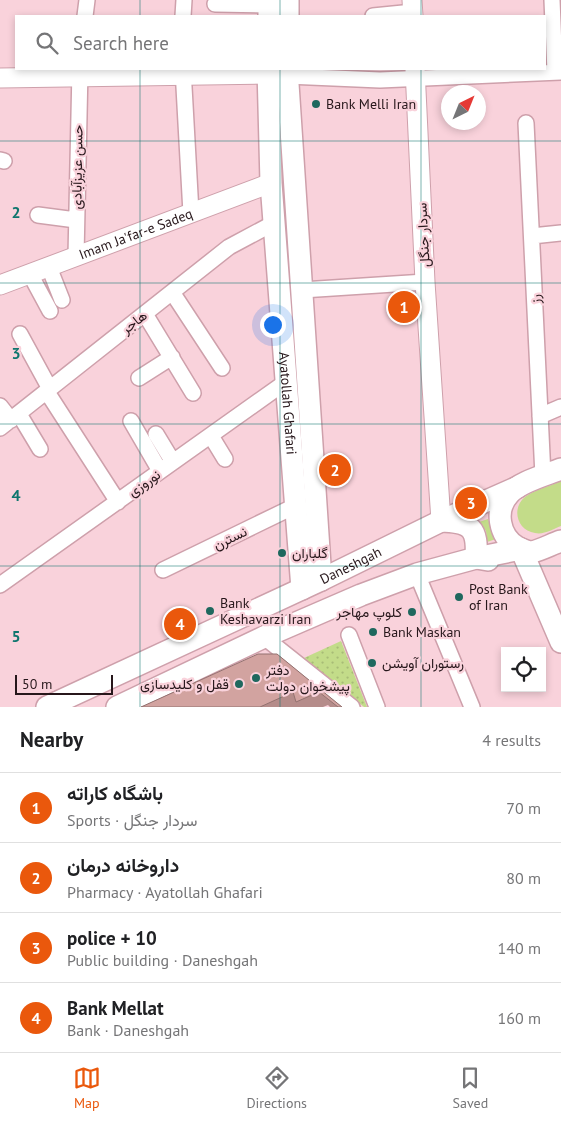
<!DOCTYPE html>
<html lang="en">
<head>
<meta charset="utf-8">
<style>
  :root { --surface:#fff; --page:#f2f2f2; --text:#202124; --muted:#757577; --line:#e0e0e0; --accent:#ea580c }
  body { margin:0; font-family:"PT Sans",Vazirmatn,sans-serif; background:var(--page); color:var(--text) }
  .controls { position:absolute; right:15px; bottom:15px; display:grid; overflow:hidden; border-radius:0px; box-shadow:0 2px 8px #0003 }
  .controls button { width:45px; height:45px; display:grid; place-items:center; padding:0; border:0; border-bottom:1px solid var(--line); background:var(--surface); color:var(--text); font:25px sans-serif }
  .compass { position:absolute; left:441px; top:85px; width:45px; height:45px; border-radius:50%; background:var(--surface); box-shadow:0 2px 8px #0003; rotate:43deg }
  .scale { position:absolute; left:15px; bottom:12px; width:98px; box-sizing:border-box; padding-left:5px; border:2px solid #27171b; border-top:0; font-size:14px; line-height:18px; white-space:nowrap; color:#27171b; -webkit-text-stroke:4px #f9d2db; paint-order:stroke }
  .you { position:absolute; left:272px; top:324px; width:18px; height:18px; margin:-12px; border:4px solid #fff; border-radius:50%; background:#1a73e8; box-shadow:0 0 0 8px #1a73e833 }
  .badge { display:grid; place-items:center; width:32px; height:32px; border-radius:50%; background:var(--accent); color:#fff; font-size:16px; font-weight:700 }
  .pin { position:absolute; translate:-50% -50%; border:2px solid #fff; box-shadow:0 1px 5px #0006 }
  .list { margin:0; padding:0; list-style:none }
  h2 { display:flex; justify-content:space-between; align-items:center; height:65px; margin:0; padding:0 20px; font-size:21px }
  h2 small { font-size:16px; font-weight:400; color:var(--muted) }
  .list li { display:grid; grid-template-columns:32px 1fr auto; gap:15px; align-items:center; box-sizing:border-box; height:70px; padding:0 20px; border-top:1px solid var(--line) }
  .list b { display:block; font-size:19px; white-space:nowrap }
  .list p { margin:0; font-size:16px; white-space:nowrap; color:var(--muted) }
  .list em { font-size:16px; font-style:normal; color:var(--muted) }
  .icon { flex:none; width:28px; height:28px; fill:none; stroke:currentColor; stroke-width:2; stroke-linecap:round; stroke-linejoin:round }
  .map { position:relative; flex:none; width:561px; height:707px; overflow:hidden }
  .search { position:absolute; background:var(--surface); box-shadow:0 2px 8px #0003; left:15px; right:15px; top:15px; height:55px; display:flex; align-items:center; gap:12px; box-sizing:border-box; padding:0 18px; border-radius:0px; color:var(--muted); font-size:19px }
  .sheet { height:345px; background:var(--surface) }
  nav { display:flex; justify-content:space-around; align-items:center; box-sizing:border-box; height:70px; border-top:1px solid var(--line); background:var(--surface); font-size:14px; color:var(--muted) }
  nav a { display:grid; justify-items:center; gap:2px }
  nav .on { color:var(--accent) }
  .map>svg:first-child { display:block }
</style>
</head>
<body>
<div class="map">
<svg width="561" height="707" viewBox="0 0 561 707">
  <defs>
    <pattern id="park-dots" width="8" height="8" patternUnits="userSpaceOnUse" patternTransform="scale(1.25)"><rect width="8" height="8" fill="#c3dc89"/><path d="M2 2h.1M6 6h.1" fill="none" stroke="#a8bc76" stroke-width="1.8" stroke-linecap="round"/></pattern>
  </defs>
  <rect width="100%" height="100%" fill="#f9d2db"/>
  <path fill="#c3dc89" d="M561,481v45c-8,3 -17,9 -26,7 -18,-2 -24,-25 -10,-36 9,-7 25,-11 36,-16z
    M488,519l8,20 -9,3 -1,-11 -7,-9z"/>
  <path fill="url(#park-dots)" d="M341,641l26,66h-3l-60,-49z"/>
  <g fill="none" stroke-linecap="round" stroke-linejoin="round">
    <g stroke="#cea0ab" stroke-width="18">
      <path id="minor" d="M552,0l3,72
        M215,4l54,1
        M85,16l2,-16
        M183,16l1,-16
        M373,16l40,-4
        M183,69l8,144
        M287,76l93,4 181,-8
        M526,123l17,353
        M0,160l4,1
        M38,215l38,5
        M532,236l29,-3
        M76,256l4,-187
        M49,267l13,33
        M30,274l20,37
        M302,290l123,-8
        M172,292l50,76
        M145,314l48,79
        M20,334l30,55
        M139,378l33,-21
        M47,392l71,110
        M0,406l11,14
        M19,414l21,35
        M540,416l21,-9
        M131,421l29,50
        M0,428l229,-181 45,-24
        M156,434l17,28
        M211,436l14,23
        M163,570l134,-65
        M417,574l55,133
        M0,585l287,-204
        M349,635l28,72
        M264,637l88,70"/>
    </g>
    <g stroke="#cea0ab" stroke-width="21">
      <g id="tertiary">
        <path d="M412,0l1,16"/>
        <path d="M415,69l10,213 16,239"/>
        <path d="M0,78l268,-4"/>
        <path id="s1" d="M0,285l271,-102"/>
      </g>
    </g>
    <g stroke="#cea0ab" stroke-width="24">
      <g id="secondary">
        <path d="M269,16v-16"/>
        <path d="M288,16v-16"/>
        <path id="s2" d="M268,69l3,114 31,406"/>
        <path d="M287,69l34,511"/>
        <path d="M561,469c-15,6 -42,13 -52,25 -15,16 -10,42 8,53 4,2 10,5 15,5 9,-2 20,-8 29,-11"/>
        <path d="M441,521c30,1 37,7 35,37l12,2"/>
        <path id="s3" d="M47,707l274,-127 120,-59 77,-34"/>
        <path d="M117,707l147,-70 97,-42 56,-21 59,-16 45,-9 40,93"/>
      </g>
    </g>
    <use href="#minor" stroke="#fff" stroke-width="15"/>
    <use href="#tertiary" stroke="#fff" stroke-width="19"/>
    <use href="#secondary" stroke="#fff" stroke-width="21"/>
  </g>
  <path fill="#b58c8a" d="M277,654l65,53h-12l-2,-2 -5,2h-182z"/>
  <path fill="#d2a3a0" stroke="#937270" d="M258,654h19l65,53h-4l-19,-15 -23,10 -3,-10 -33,15h-119z"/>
  <path fill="none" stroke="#0f766e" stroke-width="1" stroke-opacity="0.55" d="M140,0v16M280,0v16M421,0v16M140,69v638M280,69v638M421,69v638M0,141h561M0,283h561M0,424h561M0,566h561"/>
  <g fill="#1f685e" stroke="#f9d2db" stroke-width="2">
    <circle cx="316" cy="104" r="5"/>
    <circle cx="282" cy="553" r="5"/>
    <circle cx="459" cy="597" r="5"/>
    <circle cx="210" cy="611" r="5"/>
    <circle cx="412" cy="612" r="5"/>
    <circle cx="373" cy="632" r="5"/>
    <circle cx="372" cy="663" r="5"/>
    <circle cx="256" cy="678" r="5"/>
    <circle cx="239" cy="684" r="5"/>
  </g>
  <g text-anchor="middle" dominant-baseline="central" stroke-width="4.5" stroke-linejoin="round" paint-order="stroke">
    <g font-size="14" fill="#27171b" stroke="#f9d2db" text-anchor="start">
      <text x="326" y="104">Bank Melli Iran</text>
      <text x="292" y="553">گلباران</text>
      <text x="469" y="589">Post Bank<tspan x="469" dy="16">of Iran</tspan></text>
      <text x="220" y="603">Bank<tspan x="220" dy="16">Keshavarzi Iran</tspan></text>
      <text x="402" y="612" text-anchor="end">کلوپ مهاجر</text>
      <text x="383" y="632">Bank Maskan</text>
      <text x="382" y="663">رستوران آویشن</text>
      <text x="266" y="670">دفتر<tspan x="266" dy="16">پیشخوان دولت</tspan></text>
      <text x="229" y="684" text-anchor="end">قفل و کلیدسازی</text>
    </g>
    <g font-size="14" fill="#27171b" stroke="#f9d2db">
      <text transform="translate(77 167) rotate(-89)">حسن عزیزآبادی</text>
      <text stroke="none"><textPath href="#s1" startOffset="145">Imam Ja'far-e Sadeq</textPath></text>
      <text transform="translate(423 235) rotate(-93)">سردار جنگل</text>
      <text transform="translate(535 299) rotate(-93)">رز</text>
      <text transform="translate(134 322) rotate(-38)">هاجر</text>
      <text stroke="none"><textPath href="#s2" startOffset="335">Ayatollah Ghafari</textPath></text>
      <text transform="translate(144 483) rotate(-35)">نوروزی</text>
      <text transform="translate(230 538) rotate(-26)">نسترن</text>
      <text stroke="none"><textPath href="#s3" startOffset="335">Daneshgah</textPath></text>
    </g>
  </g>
  <g font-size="16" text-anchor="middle" font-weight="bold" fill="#0f766e" stroke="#f9d2db" stroke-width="4.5" stroke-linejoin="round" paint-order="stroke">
    <text x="16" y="218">2</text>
    <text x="16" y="359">3</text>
    <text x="16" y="501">4</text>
    <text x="16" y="642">5</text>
  </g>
</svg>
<div class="controls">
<button><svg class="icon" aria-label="locate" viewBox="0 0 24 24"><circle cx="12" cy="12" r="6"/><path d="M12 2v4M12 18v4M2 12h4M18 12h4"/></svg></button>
</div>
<svg class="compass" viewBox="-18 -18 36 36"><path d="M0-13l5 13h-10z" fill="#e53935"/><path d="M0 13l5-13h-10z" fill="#757577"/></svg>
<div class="scale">50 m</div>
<div class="you"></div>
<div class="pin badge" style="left:404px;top:307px">1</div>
<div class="pin badge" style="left:335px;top:470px">2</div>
<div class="pin badge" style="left:471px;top:503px">3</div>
<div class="pin badge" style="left:180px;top:624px">4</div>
<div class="search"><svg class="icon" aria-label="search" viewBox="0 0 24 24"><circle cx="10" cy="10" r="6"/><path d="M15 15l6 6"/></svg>Search here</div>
</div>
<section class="sheet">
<h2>Nearby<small>4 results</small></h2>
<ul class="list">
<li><span class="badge">1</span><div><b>باشگاه کاراته</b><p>Sports · سردار جنگل</p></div><em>70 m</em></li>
<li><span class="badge">2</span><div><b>داروخانه درمان</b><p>Pharmacy · Ayatollah Ghafari</p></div><em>80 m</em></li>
<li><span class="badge">3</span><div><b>police + 10</b><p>Public building · Daneshgah</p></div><em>140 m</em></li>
<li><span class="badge">4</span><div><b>Bank Mellat</b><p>Bank · Daneshgah</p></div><em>160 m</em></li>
</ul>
</section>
<nav>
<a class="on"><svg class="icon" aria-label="map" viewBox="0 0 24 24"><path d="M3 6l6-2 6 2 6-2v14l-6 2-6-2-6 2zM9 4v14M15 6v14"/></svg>Map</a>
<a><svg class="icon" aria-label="directions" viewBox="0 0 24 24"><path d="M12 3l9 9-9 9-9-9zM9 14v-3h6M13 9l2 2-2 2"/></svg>Directions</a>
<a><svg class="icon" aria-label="saved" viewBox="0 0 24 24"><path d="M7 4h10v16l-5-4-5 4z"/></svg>Saved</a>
</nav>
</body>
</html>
